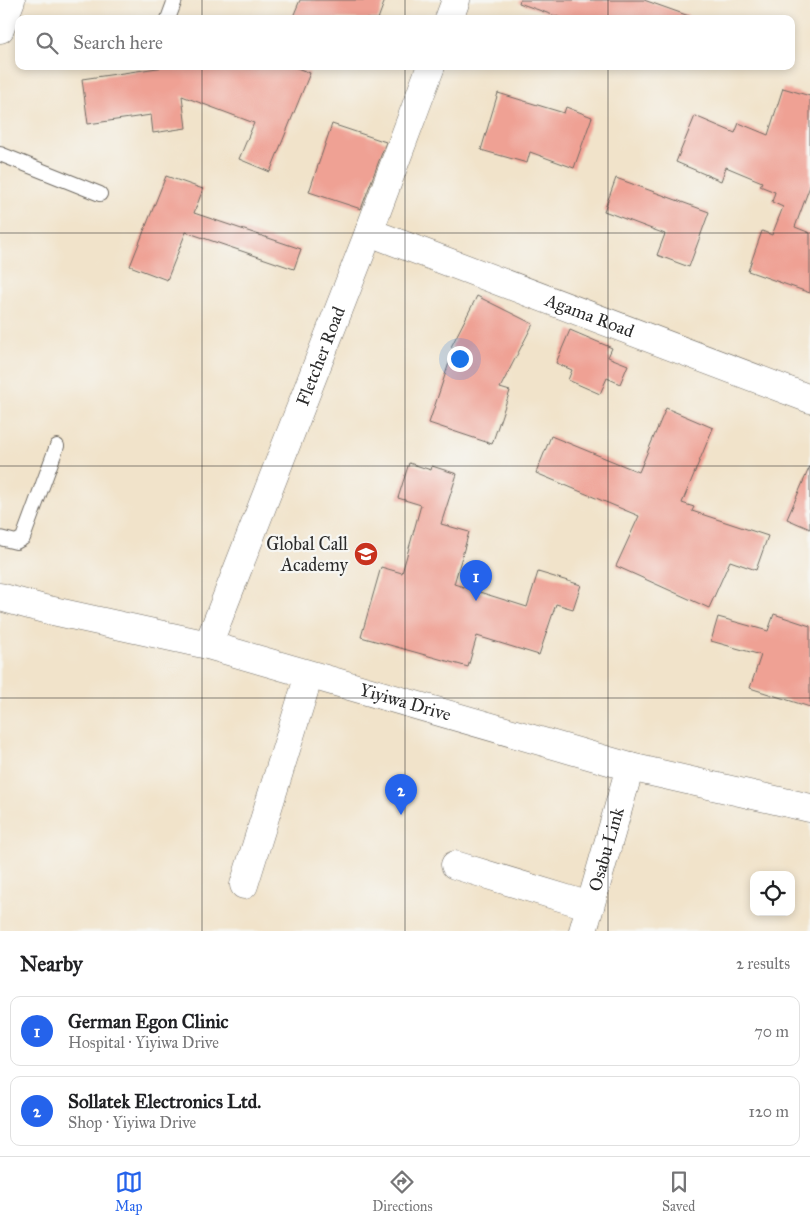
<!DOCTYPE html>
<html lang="en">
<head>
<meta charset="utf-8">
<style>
  :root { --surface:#fff; --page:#f6f6f6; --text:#202124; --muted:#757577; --line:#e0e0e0; --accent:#2563eb }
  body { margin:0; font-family:"IM FELL Great Primer",serif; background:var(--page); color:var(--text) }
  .controls { position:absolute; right:15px; bottom:15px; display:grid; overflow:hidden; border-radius:10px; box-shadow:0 2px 8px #0003 }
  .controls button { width:45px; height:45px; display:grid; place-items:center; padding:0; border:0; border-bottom:1px solid var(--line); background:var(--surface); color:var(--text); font:25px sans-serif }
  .you { position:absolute; left:459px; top:358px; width:18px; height:18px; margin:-12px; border:4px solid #fff; border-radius:50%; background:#1a73e8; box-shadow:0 0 0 8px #1a73e833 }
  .badge { display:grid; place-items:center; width:32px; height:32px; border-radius:50%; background:var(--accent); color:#fff; font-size:16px; font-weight:700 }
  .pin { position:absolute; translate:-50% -41px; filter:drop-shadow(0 1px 2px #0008) }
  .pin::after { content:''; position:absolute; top:26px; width:18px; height:15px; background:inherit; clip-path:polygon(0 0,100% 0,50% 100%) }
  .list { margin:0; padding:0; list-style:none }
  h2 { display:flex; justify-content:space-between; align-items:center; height:65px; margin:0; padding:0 20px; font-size:21px }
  h2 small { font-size:16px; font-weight:400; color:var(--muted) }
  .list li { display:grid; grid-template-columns:32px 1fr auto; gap:15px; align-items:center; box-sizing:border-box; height:70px; margin:0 10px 10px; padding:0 10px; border:1px solid var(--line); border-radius:10px }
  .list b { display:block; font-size:19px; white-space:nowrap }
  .list p { margin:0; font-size:16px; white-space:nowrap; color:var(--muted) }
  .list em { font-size:16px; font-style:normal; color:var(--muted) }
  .icon { flex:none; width:28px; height:28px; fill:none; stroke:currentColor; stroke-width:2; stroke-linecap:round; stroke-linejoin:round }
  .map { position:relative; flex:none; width:810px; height:931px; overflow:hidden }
  .search { position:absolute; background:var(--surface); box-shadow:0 2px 8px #0003; left:15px; right:15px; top:15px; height:55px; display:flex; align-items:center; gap:12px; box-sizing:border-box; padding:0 18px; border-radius:10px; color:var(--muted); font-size:19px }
  .sheet { height:225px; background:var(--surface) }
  nav { display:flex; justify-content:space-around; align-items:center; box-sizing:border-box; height:70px; border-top:1px solid var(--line); background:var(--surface); font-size:14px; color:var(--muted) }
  nav a { display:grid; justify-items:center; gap:2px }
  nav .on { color:var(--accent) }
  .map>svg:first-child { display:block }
</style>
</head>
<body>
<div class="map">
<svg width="810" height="931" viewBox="0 0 810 931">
  <rect width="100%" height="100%" fill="#f6f6f2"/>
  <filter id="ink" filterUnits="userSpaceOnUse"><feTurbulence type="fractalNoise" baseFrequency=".02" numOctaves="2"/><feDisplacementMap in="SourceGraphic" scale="10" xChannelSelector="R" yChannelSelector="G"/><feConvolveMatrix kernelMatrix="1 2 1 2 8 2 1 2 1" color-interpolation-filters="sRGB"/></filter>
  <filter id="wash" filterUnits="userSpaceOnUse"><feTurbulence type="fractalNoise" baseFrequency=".0096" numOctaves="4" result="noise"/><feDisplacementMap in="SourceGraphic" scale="20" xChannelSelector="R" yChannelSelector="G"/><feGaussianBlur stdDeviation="1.12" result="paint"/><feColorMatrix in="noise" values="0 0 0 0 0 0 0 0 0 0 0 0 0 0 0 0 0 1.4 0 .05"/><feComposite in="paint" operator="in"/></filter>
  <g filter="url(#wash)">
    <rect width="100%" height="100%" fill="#f1e3ca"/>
    <g id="blocks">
      <path fill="#efa194" d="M300,0h85l-7,19h-86z
        M520,0h124l45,16 -1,3h-124l-45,-16z
        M171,66h121l18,7 -40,99 -31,-13 15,-36 -72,-27 4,32 -33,5 -2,-18 -63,9 -6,-45z
        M783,88l27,8v90l-15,41 15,6v60l-62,-22 14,-40 10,4 11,-28 -11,-5 3,-10 -15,-6 2,-4 -36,-15 -5,14 -45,-19 19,-46 40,17 4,-10 29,12z
        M498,93l66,20 2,-6 26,10 -18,51 -44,-16 -3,11 -46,-13z
        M332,124l54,18 -25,67 -52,-17z
        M166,176l37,13 -9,24 107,36 -7,20 -108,-37 -19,48 -37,-14z
        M616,178l93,34 -20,55 -32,-12 8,-21 -61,-23z
        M477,296l56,28 -33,64 10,3 -18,53 -63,-21 25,-75 -3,-1z
        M570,330l42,18 -4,9 20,8 -8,19 -13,-6 -7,16 -32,-14 4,-10 -16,-7z
        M666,408l47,20 -31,75 12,4 -2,4 76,25 -12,34 -26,-9 -21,47 -93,-42 23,-50 -103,-43 15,-37 88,36z
        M409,463l22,7 1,-4 25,8 -16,50 28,8 -15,52 73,23 11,-35 43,13 -8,24 -17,-5 -17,51 -62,-19 -9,31 -107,-30 20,-70 21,6 19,-68 -23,-7z
        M810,466v63l-23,-10z
        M774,614l36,12v81l-60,-19 11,-33 -50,-14 7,-24 50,14z"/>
    </g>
  </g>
  <g filter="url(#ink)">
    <use href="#blocks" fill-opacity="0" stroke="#706b63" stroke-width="1"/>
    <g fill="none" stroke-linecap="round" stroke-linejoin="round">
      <g stroke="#706b63" stroke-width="16">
        <path id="lane" d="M168,19l7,-19
          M0,154l100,40
          M0,538l16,4 7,-4 34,-92"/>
      </g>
      <g stroke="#706b63" stroke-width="29">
        <g id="street">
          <path d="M449,19l7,-19"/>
          <path d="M0,29l11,-29"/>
          <path id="s1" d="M369,232l441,167"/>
          <path id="s2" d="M0,597l44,12 164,36 422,122 180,41"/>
          <path id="s3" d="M208,645l161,-413 62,-166"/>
          <path d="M455,865l135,41"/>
          <path d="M244,885l65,-210"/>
          <path id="s4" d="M583,931l47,-164"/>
        </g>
      </g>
      <use href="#lane" stroke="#fff" stroke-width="14"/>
      <use href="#street" stroke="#fff" stroke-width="28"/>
    </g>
  </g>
  <path fill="none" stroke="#2b2b2b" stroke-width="1" stroke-opacity="0.55" d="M202,0v19M405,0v19M608,0v19M202,66v865M405,66v865M608,66v865M0,233h810M0,466h810M0,698h810"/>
  <defs>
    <g id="school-disc" transform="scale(1.25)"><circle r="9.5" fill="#c8321e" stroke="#f6f6f2"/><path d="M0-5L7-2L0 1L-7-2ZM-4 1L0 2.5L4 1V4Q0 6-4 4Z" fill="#fff"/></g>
  </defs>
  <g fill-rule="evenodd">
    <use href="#school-disc" x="366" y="554"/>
  </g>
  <g text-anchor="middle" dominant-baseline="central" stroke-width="4.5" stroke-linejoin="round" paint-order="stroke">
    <g font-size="18" fill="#2b2b2b" stroke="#f6f6f2">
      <text stroke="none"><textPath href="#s1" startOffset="236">Agama Road</textPath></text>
      <text stroke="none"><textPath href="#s3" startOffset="310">Fletcher Road</textPath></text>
      <text stroke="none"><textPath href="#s2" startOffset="419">Yiyiwa Drive</textPath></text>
      <text stroke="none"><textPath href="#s4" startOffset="85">Osabu Link</textPath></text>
    </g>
    <g font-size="18" fill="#2b2b2b" stroke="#f6f6f2" text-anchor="end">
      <text x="348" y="544">Global Call<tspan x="348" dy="21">Academy</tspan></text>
    </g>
  </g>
</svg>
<div class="controls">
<button><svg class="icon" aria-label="locate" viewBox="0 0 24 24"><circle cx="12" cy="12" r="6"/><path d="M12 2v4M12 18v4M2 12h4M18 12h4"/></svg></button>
</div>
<div class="you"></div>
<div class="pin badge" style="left:476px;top:601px">1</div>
<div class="pin badge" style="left:401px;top:815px">2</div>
<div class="search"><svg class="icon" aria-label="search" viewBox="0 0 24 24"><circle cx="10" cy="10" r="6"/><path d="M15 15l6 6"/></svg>Search here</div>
</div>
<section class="sheet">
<h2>Nearby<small>2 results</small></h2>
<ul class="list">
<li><span class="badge">1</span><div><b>German Egon Clinic</b><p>Hospital · Yiyiwa Drive</p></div><em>70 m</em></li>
<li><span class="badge">2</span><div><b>Sollatek Electronics Ltd.</b><p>Shop · Yiyiwa Drive</p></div><em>120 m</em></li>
</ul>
</section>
<nav>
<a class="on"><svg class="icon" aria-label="map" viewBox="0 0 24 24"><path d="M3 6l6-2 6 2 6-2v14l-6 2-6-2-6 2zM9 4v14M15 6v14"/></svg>Map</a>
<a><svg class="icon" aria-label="directions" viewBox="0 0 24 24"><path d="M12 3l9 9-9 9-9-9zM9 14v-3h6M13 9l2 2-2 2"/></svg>Directions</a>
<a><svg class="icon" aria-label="saved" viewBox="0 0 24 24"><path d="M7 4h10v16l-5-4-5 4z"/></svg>Saved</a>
</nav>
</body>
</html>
